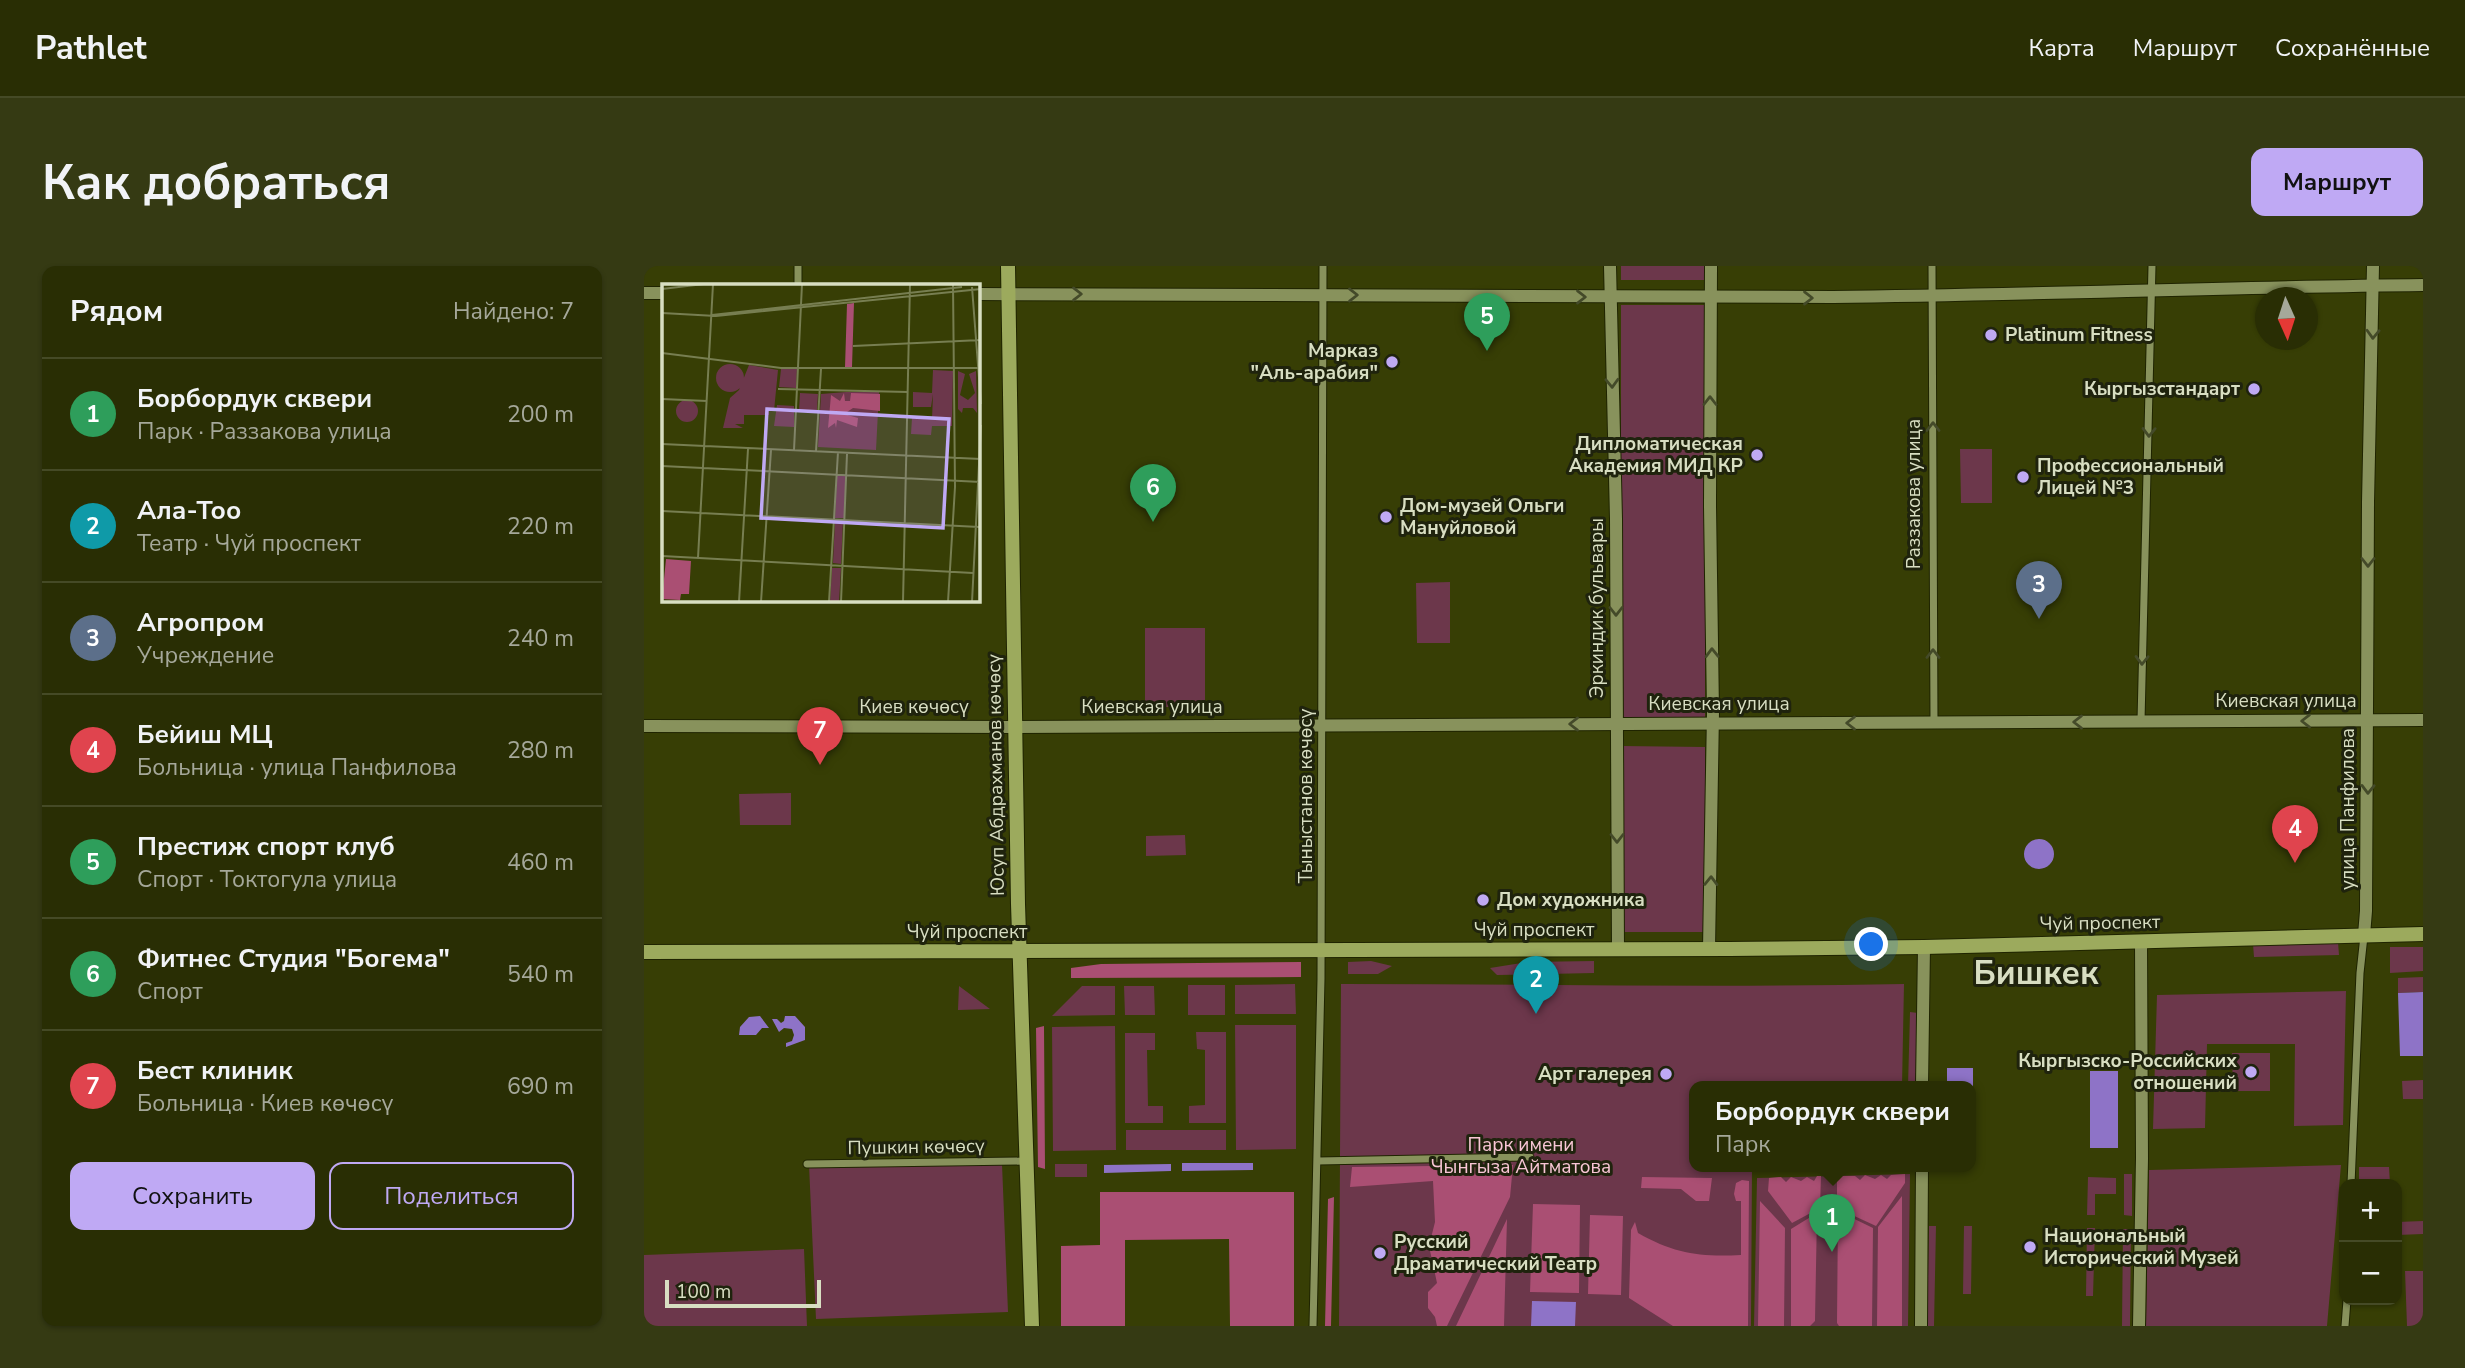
<!DOCTYPE html>
<html lang="ru">
<head>
<meta charset="utf-8">
<style>
  :root { --surface:#292e04; --page:#353a13; --text:#f1f3f6; --muted:#a5a89a; --line:#454a26; --accent:#bfa9f4 }
  body { margin:0; font-family:"Nunito Sans",sans-serif; background:var(--page); color:var(--text) }
  .controls { position:absolute; right:21px; bottom:21px; display:grid; overflow:hidden; border-radius:14px; box-shadow:0 2px 5px #0004 }
  .controls button { width:63px; height:63px; display:grid; place-items:center; padding:0; border:0; border-bottom:2px solid var(--line); background:var(--surface); color:var(--text); font:35px sans-serif }
  .compass { position:absolute; left:1611px; top:21px; width:63px; height:63px; border-radius:50%; background:var(--surface); box-shadow:0 2px 5px #0004; rotate:177deg }
  .scale { position:absolute; left:21px; bottom:18px; width:156px; box-sizing:border-box; padding-left:7px; border:4px solid #d8dec2; border-top:0; font-size:19px; line-height:24px; white-space:nowrap; color:#d8dec2; -webkit-text-stroke:5px #1f230d; paint-order:stroke }
  .you { position:absolute; left:1228px; top:679px; width:24px; height:24px; margin:-18px; border:5px solid #fff; border-radius:50%; background:#1a73e8; box-shadow:0 0 0 10px #1a73e833 }
  .badge { display:grid; place-items:center; width:46px; height:46px; border-radius:50%; background:var(--accent); color:#fff; font-size:23px; font-weight:700 }
  .pin { position:absolute; translate:-50% -58px; filter:drop-shadow(0 2px 4px #0008) }
  .pin::after { content:''; position:absolute; top:37px; width:24px; height:21px; background:inherit; clip-path:polygon(0 0,100% 0,50% 100%) }
  .popup { position:absolute; left:1045px; top:815px; width:287px; height:91px; box-sizing:border-box; display:grid; place-content:center; border-radius:14px; background:var(--surface); filter:drop-shadow(0 2px 5px #0005); font-size:23px; white-space:nowrap; color:var(--muted) }
  .popup b { font-size:26px; color:var(--text) }
  .popup::after { content:''; position:absolute; left:50%; top:100%; margin-left:-14px; border:14px solid transparent; border-top-color:var(--surface) }
  .list { margin:0; padding:0; list-style:none }
  h2 { display:flex; justify-content:space-between; align-items:center; height:91px; margin:0; padding:0 28px; font-size:30px }
  h2 small { font-size:23px; font-weight:400; color:var(--muted) }
  .list li { display:grid; grid-template-columns:46px 1fr auto; gap:21px; align-items:center; box-sizing:border-box; height:112px; padding:0 28px; border-top:2px solid var(--line) }
  .list b { display:block; font-size:26px; white-space:nowrap }
  .list p { margin:0; font-size:23px; white-space:nowrap; color:var(--muted) }
  .list em { font-size:23px; font-style:normal; color:var(--muted) }
  .actions { display:flex; gap:14px; padding:21px 28px }
  .actions a { flex:1; padding:16px 0; border:2px solid var(--accent); border-radius:14px; text-align:center; font-size:24px; color:var(--accent) }
  .actions .main { background:var(--accent); color:#111 }
  .map { position:relative; flex:none; width:1779px; height:1060px; overflow:hidden; border-radius:14px }
  header { display:flex; align-items:center; gap:42px; box-sizing:border-box; height:98px; padding:0 35px; background:var(--surface); border-bottom:2px solid var(--line) }
  header strong { font-size:33px }
  nav { display:flex; gap:38px; margin-inline-start:auto; font-size:24px }
  .intro { display:flex; align-items:center; justify-content:space-between; box-sizing:border-box; height:168px; padding:0 42px }
  h1 { margin:0; font-size:49px }
  .button { padding:18px 32px; border-radius:14px; background:var(--accent); color:#111; font-size:24px; font-weight:700 }
  main { display:flex; gap:42px; padding:0 42px }
  aside { flex:1; background:var(--surface); border-radius:14px; box-shadow:0 2px 5px #0004 }
  .map>svg:first-child { display:block }
</style>
</head>
<body>
<header>
<strong>Pathlet</strong>
<nav><a>Карта</a><a>Маршрут</a><a>Сохранённые</a></nav>
</header>
<div class="intro"><h1>Как добраться</h1><a class="button">Маршрут</a></div>
<main>
<aside>
<h2>Рядом<small>Найдено: 7</small></h2>
<ul class="list">
<li><span class="badge" style="background:#2e9e5b">1</span><div><b>Борбордук сквери</b><p>Парк · Раззакова улица</p></div><em>200 m</em></li>
<li><span class="badge" style="background:#0f9aa8">2</span><div><b>Ала-Тоо</b><p>Театр · Чуй проспект</p></div><em>220 m</em></li>
<li><span class="badge" style="background:#5c6f8a">3</span><div><b>Агропром</b><p>Учреждение</p></div><em>240 m</em></li>
<li><span class="badge" style="background:#e0444e">4</span><div><b>Бейиш МЦ</b><p>Больница · улица Панфилова</p></div><em>280 m</em></li>
<li><span class="badge" style="background:#2e9e5b">5</span><div><b>Престиж спорт клуб</b><p>Спорт · Токтогула улица</p></div><em>460 m</em></li>
<li><span class="badge" style="background:#2e9e5b">6</span><div><b>Фитнес Студия &quot;Богема&quot;</b><p>Спорт</p></div><em>540 m</em></li>
<li><span class="badge" style="background:#e0444e">7</span><div><b>Бест клиник</b><p>Больница · Киев көчөсү</p></div><em>690 m</em></li>
</ul>
<div class="actions"><a class="main">Сохранить</a><a>Поделиться</a></div>
</aside>
<div class="map">
<svg width="1779" height="1060" viewBox="0 0 1779 1060">
  <rect width="100%" height="100%" fill="#373e05"/>
  <path fill="#6c374b" d="M977,0h84v14h-84z
    M977,39h84v416h-84z
    M1316,183h32v54h-31z
    M806,316v61h-33l-1,-60z
    M501,362h60v79h-60z
    M977,480l84,1v185h-84z
    M147,527v32h-51l-1,-31z
    M541,569l1,20 -40,1v-20z
    M1694,676l1,13 -85,2 -1,-13z
    M1746,681h33v24l-33,2z
    M727,695l21,5 -14,8h-30v-12z
    M950,695v12l-97,2 -7,-7 37,-6z
    M1779,711v15l-25,1v-15z
    M651,718l1,30h-61v-29z
    M697,718c188,0 375,4 563,0l-2,102h-208v80h58l-1,160h-412z
    M544,719h37v30h-37z
    M315,720l31,23 -32,1z
    M438,720h33v29l-63,1z
    M480,720h30l1,29h-30z
    M1702,725l-3,134 -49,1 1,-82h-88l-2,84 -52,1 4,-134z
    M1266,746l8,1v73h-10z
    M591,759h61v124l-60,1z
    M471,760l1,124 -63,1 -1,-124z
    M552,766h30v91h-37v-17l16,-1v-55l-8,-1z
    M481,767h30v17h-8l1,56h15v17h-38z
    M1588,787h38v38h-37z
    M1779,814v19h-20l-1,-18z
    M482,864h100v20h-100z
    M358,898l6,148 -192,7 -7,-154z
    M411,898h32v13h-32z
    M1697,899l-14,161h-181l3,-156z
    M1715,901h30l1,17h-31z
    M1266,908l-2,152h-154l3,-148z
    M1480,908h8v42l-8,-1z
    M1444,911l28,1v16h-21v21h-8z
    M1779,955v13l-26,1v-13z
    M1285,960h7l-2,100h-7z
    M1320,960h8l-1,68h-8z
    M1443,962h8l-2,68h-7z
    M1479,963h8l-1,97h-8z
    M160,983l3,77h-163v-71z
    M1761,1005h18v55h-16z"/>
  <path fill="#aa4f73" d="M657,696v15l-230,1v-10l30,-4z
    M400,760l1,143 -7,-2 -2,-139z
    M869,899l-3,32 -63,129h-10l-2,-9 -7,-9v-16l9,-9 -8,-37 6,-24 -2,-41 -83,6 2,-20z
    M1261,908v9l-29,43 -39,-18v-32h18l5,4 5,-5 10,4 6,-4 6,4 4,-4z
    M1173,910h4l-1,32 -28,15 -24,-32 1,-13 12,-1 5,5 5,-5 10,4 6,-4 7,4z
    M998,911l70,1 -3,23h-13l-15,-12 -40,-1z
    M1098,914l7,1 -1,145h-75l-44,-28 2,-68 4,-8 3,11c37,21 62,24 103,22v-54h-5l-2,-7 2,-11z
    M456,926h194v134h-64l-1,-87 -104,1v86h-64v-80l39,-1z
    M1258,930v130h-25l1,-99z
    M690,931l-3,129h-6l3,-127z
    M1116,935l25,27 -1,98h-26z
    M889,938l47,1 -1,88 -49,-1z
    M1194,945l35,17 -1,98h-33l-2,-3z
    M1173,947l-2,108 -5,5h-19v-97z
    M946,949l33,1 -2,79 -33,-1z
    M863,953l-3,107h-48z"/>
  <path fill="#8e73c7" d="M1380 588a15 15 0 1 1 30 0a15 15 0 1 1-30 0Z
    M1779,726v64h-23l-2,-63z
    M116,750l9,12h-7l-6,7h-17l1,-8 9,-10z
    M141,750h10l10,11v13l-19,7v-4l6,-2 2,-6 -2,-6 -8,-1 -5,4 -7,-13h5l4,4 3,-2z
    M1303,802h26v79h-3v-61h-23z
    M1446,805h28v77h-28z
    M538,897h71v7l-71,1z
    M527,898v7l-67,2v-8z
    M888,1035l44,1 -1,24h-44z"/>
  <g fill="none" stroke-linecap="round" stroke-linejoin="round">
    <g stroke="#1f2400" stroke-width="9">
      <path id="minor" d="M154,0v19
        M1288,0l2,456
        M1497,455l11,-455
        M674,895l212,-4
        M163,898l219,-3
        M1707,918l9,-211 4,-37
        M669,1060l8,-347 2,-713
        M1701,1060l2,-26"/>
    </g>
    <g stroke="#1f2400" stroke-width="14">
      <path id="tertiary" d="M966,0l6,253 2,431
        M1720,669l2,-24 2,-409 5,-236
        M1065,683l4,-237 -3,-206 1,-240
        M1278,820l2,-139
        M1277,1060l1,-160
        M1495,1060l3,-168 -1,-217"/>
    </g>
    <g stroke="#1f2400" stroke-width="14">
      <path id="secondary" d="M0,27h19
        M334,28l855,3c196,-2 393,-10 590,-12
        M0,460l371,1 1408,-7"/>
    </g>
    <g stroke="#1f2400" stroke-width="16">
      <path id="primary" d="M364,0l10,638 14,422
        M0,686l1085,-3 195,-2 499,-13"/>
    </g>
    <use href="#minor" stroke="#88925c" stroke-width="7"/>
    <use href="#tertiary" stroke="#88925c" stroke-width="12"/>
    <use href="#secondary" stroke="#88925c" stroke-width="12"/>
    <use href="#primary" stroke="#9caa5d" stroke-width="14"/>
  </g>
  <defs><path id="oneway-chevron" d="M-2-3.5L2.5 0L-2 3.5" fill="none" stroke-width="1.6" stroke-linecap="round" stroke-linejoin="round" transform="scale(1.75)"/></defs>
  <g stroke="#444a29">
    <use href="#oneway-chevron" transform="translate(433 28)"/>
    <use href="#oneway-chevron" transform="translate(709 29)"/>
    <use href="#oneway-chevron" transform="translate(937 31)"/>
    <use href="#oneway-chevron" transform="translate(1164 32)"/>
    <use href="#oneway-chevron" transform="translate(1729 68) rotate(92)"/>
    <use href="#oneway-chevron" transform="translate(968 117) rotate(88)"/>
    <use href="#oneway-chevron" transform="translate(1066 135) rotate(-90)"/>
    <use href="#oneway-chevron" transform="translate(1289 161) rotate(-90)"/>
    <use href="#oneway-chevron" transform="translate(1505 166) rotate(91)"/>
    <use href="#oneway-chevron" transform="translate(1724 296) rotate(90)"/>
    <use href="#oneway-chevron" transform="translate(972 345) rotate(90)"/>
    <use href="#oneway-chevron" transform="translate(1068 387) rotate(-91)"/>
    <use href="#oneway-chevron" transform="translate(1289 388) rotate(-90)"/>
    <use href="#oneway-chevron" transform="translate(1498 394) rotate(91)"/>
    <use href="#oneway-chevron" transform="translate(1662 455) rotate(180)"/>
    <use href="#oneway-chevron" transform="translate(1434 456) rotate(180)"/>
    <use href="#oneway-chevron" transform="translate(1207 457) rotate(180)"/>
    <use href="#oneway-chevron" transform="translate(930 458) rotate(180)"/>
    <use href="#oneway-chevron" transform="translate(1724 523) rotate(91)"/>
    <use href="#oneway-chevron" transform="translate(973 572) rotate(90)"/>
    <use href="#oneway-chevron" transform="translate(1067 615) rotate(-89)"/>
  </g>
  <g fill="#bfa9f4" stroke="#1f230d" stroke-width="2.5">
    <circle cx="1347" cy="69" r="7"/>
    <circle cx="748" cy="96" r="7"/>
    <circle cx="1610" cy="123" r="7"/>
    <circle cx="1113" cy="189" r="7"/>
    <circle cx="1379" cy="211" r="7"/>
    <circle cx="742" cy="251" r="7"/>
    <circle cx="839" cy="634" r="7"/>
    <circle cx="1607" cy="806" r="7"/>
    <circle cx="1022" cy="808" r="7"/>
    <circle cx="1386" cy="981" r="7"/>
    <circle cx="736" cy="987" r="7"/>
  </g>
  <g text-anchor="middle" dominant-baseline="central" stroke-width="6" stroke-linejoin="round" paint-order="stroke">
    <g font-size="19" font-weight="bold" fill="#d8dec2" stroke="#1f230d" text-anchor="start">
      <text x="1361" y="69">Platinum Fitness</text>
      <text x="734" y="85" text-anchor="end">Марказ<tspan x="734" dy="22">"Аль-арабия"</tspan></text>
      <text x="1596" y="123" text-anchor="end">Кыргызстандарт</text>
      <text x="1099" y="178" text-anchor="end">Дипломатическая<tspan x="1099" dy="22">Академия МИД КР</tspan></text>
      <text x="1393" y="200">Профессиональный<tspan x="1393" dy="22">Лицей №3</tspan></text>
      <text x="756" y="240">Дом-музей Ольги<tspan x="756" dy="22">Мануйловой</tspan></text>
      <text x="853" y="634">Дом художника</text>
      <text x="1593" y="795" text-anchor="end">Кыргызско-Российских<tspan x="1593" dy="22">отношений</tspan></text>
      <text x="1008" y="808" text-anchor="end">Арт галерея</text>
      <text x="1400" y="970">Национальный<tspan x="1400" dy="22">Исторический Музей</tspan></text>
      <text x="750" y="976">Русский<tspan x="750" dy="22">Драматический Театр</tspan></text>
    </g>
    <g font-size="19" fill="#d8dec2" stroke="#1f230d">
      <text transform="translate(1270 228) rotate(-90)">Раззакова улица</text>
      <text transform="translate(953 342) rotate(-90)">Эркиндик бульвары</text>
      <text x="1642" y="435">Киевская улица</text>
      <text x="1075" y="438">Киевская улица</text>
      <text x="270" y="441">Киев көчөсү</text>
      <text x="508" y="441">Киевская улица</text>
      <text transform="translate(352 509) rotate(-91)">Юсуп Абдрахманов көчөсү</text>
      <text transform="translate(662 530) rotate(-90)">Тыныстанов көчөсү</text>
      <text transform="translate(1704 543) rotate(-90)">улица Панфилова</text>
      <text transform="translate(1456 657) rotate(-1)">Чуй проспект</text>
      <text x="890" y="664">Чуй проспект</text>
      <text x="323" y="666">Чуй проспект</text>
      <text transform="translate(272 881) rotate(-1)">Пушкин көчөсү</text>
    </g>
    <g font-size="19" fill="#f9c6d6" stroke="#1f230d">
      <text x="877" y="879">Парк имени<tspan x="877" dy="22">Чынгыза Айтматова</tspan></text>
    </g>
    <g font-size="33" font-weight="bold" fill="#d8dec2" stroke="#1f230d">
      <text x="1392" y="707">Бишкек</text>
    </g>
  </g>
  <g transform="translate(18 18)">
    <rect width="318" height="318" fill="#373e05"/>
    <path d="M54 94a14 14 0 1 1 28 0a14 14 0 1 1-28 0ZM87,81l29,5 -4,41 -5,-2v6h-25v9h-9l8,4h-20l7,-30 9,-8zM119,85h16l-1,19 -17,-1zM271,86l20,1 -1,55h-20l-1,9 -20,-1 1,-16 20,1 1,-25 -2,13h-18v-15l19,1zM296,87l7,3 -5,21 8,5 7,-7 -6,-19 7,-3 1,42 -4,-5h-10l-1,5 -4,-4zM184,108h33l-3,58 -58,-3 3,-53zM138,109l18,1 -1,16h-18zM14 127a11 11 0 1 1 22 0a11 11 0 1 1-22 0ZM115,121l17,1v21l-20,-1zM175,191l9,1 -2,42h-9zM173,236l8,1 -2,43 -8,-1zM170,284h9l-2,34h-9z" fill="#6c374b"/>
    <path d="M192,19l-2,64h-7l2,-63zM182,109l1,8h5l1,-8 29,1v17l-27,-3 -9,6 14,4 -1,9 -20,-7 -1,8 -1,-5 -7,5 3,-33 9,6zM4,275l25,2 -2,33h-8l-1,6 -18,-1z" fill="#aa4f73"/>
    <path fill="none" stroke="#777e51" stroke-width="2" d="M310,3l9,117M0,5l42,-5M0,29l54,3 265,-27M50,31l250,-28M191,62l128,-6M0,69l119,15h200M116,105l130,3M0,115l45,2M0,160l319,15M132,166l8,-166M154,167l5,-82M0,182l319,16M0,227l317,16M0,272l311,17M36,274l15,-274M77,318l9,-153M99,318l10,-152M167,318l9,-150M179,318l6,-148M241,318l7,-318M286,318l7,-115 -2,-203M310,318l9,-177"/>
    <path fill="#bfa9f4" fill-opacity="0.15" stroke="#bfa9f4" stroke-width="3.5" d="M105,125l182,10 -6,109 -182,-10z"/>
    <rect width="318" height="318" fill="none" stroke="#d8dec2" stroke-width="3.5"/>
  </g>
</svg>
<div class="controls">
<button>+</button>
<button>−</button>
</div>
<svg class="compass" viewBox="-18 -18 36 36"><path d="M0-13l5 13h-10z" fill="#e53935"/><path d="M0 13l5-13h-10z" fill="#a5a89a"/></svg>
<div class="scale">100 m</div>
<div class="you"></div>
<div class="pin badge" style="left:1188px;top:986px;background:#2e9e5b">1</div>
<div class="popup"><b>Борбордук сквери</b>Парк</div>
<div class="pin badge" style="left:892px;top:748px;background:#0f9aa8">2</div>
<div class="pin badge" style="left:1395px;top:353px;background:#5c6f8a">3</div>
<div class="pin badge" style="left:1651px;top:597px;background:#e0444e">4</div>
<div class="pin badge" style="left:843px;top:85px;background:#2e9e5b">5</div>
<div class="pin badge" style="left:509px;top:256px;background:#2e9e5b">6</div>
<div class="pin badge" style="left:176px;top:499px;background:#e0444e">7</div>
</div>
</main>
</body>
</html>
